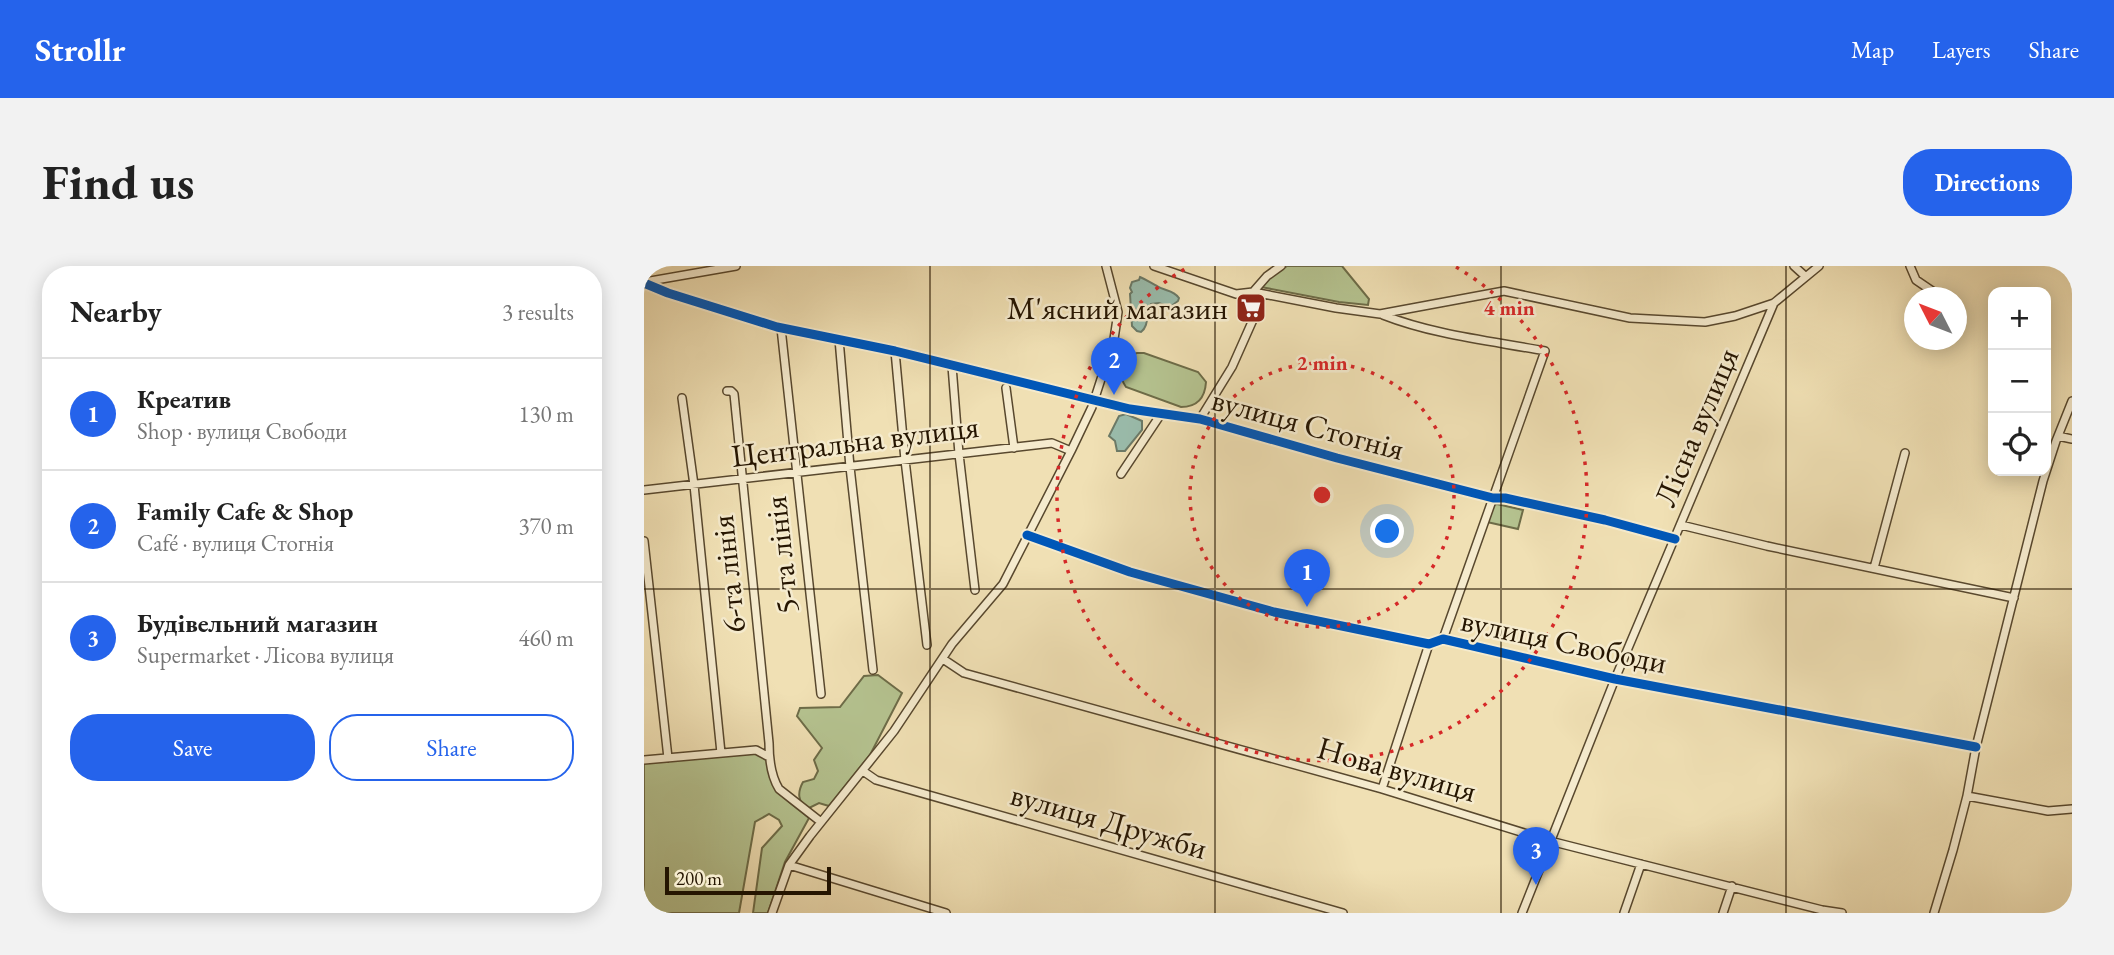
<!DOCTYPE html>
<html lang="en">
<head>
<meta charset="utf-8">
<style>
  :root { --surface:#fff; --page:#f2f2f2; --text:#222; --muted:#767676; --line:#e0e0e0; --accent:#2563eb }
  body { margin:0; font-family:"EB Garamond",serif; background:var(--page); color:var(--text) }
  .controls { position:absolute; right:21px; top:21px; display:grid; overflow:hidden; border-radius:14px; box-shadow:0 4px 18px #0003 }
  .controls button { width:63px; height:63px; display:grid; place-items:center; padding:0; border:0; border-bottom:2px solid var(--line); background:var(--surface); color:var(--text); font:35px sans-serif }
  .compass { position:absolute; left:1260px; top:21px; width:63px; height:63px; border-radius:50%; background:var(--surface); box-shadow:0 4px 18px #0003; rotate:312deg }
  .scale { position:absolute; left:21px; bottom:18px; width:166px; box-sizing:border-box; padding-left:7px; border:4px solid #251501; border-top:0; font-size:19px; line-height:24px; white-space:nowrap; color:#251501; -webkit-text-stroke:5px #f5ebce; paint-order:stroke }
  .you { position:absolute; left:744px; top:266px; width:24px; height:24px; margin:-18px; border:5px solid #fff; border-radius:50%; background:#1a73e8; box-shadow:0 0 0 10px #1a73e833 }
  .badge { display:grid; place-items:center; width:46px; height:46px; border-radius:50%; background:var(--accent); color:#fff; font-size:23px; font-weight:700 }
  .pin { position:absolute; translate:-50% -58px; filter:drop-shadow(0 2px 4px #0008) }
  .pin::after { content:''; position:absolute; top:37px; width:24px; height:21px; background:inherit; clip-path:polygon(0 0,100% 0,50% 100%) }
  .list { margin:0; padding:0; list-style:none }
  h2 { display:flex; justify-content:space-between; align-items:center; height:91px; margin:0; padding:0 28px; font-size:30px }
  h2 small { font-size:23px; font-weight:400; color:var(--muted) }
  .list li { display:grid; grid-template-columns:46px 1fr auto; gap:21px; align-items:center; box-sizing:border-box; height:112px; padding:0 28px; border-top:2px solid var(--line) }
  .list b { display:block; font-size:26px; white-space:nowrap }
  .list p { margin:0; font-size:23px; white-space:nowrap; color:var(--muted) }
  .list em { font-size:23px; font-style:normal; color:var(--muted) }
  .actions { display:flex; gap:14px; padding:21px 28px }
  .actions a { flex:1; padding:16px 0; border:2px solid var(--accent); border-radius:28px; text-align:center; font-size:24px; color:var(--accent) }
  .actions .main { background:var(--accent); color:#fff }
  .icon { flex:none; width:38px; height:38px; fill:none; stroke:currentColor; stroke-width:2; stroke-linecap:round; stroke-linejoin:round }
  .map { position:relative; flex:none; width:1428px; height:647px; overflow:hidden; border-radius:28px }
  header { display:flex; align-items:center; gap:42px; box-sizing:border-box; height:98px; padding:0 35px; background:var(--accent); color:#fff }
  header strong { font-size:33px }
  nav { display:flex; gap:38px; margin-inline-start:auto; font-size:24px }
  .intro { display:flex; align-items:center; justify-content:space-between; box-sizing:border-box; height:168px; padding:0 42px }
  h1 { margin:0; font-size:49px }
  .button { padding:18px 32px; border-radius:28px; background:var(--accent); color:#fff; font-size:24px; font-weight:700 }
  main { display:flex; gap:42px; padding:0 42px }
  aside { flex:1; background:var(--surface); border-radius:28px; box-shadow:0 4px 18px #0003 }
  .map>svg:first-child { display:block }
</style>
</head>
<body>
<header>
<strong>Strollr</strong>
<nav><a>Map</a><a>Layers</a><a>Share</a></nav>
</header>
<div class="intro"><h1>Find us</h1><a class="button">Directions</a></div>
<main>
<aside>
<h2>Nearby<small>3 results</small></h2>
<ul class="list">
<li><span class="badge">1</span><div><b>Креатив</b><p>Shop · вулиця Свободи</p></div><em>130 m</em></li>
<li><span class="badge">2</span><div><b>Family Cafe &amp; Shop</b><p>Café · вулиця Стогнія</p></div><em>370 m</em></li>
<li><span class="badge">3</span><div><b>Будівельний магазин</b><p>Supermarket · Лісова вулиця</p></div><em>460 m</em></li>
</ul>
<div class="actions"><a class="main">Save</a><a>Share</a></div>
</aside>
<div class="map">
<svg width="1428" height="647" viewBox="0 0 1428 647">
  <rect width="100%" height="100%" fill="#f0e0b4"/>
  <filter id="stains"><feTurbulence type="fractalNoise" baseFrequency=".00286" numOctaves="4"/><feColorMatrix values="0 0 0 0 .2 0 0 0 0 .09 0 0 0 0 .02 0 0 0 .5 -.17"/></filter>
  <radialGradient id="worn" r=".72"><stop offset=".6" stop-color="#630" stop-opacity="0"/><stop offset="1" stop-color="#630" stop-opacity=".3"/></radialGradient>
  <path fill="#b5c390" stroke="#6d6c48" stroke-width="2" d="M643,0h55l27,33 -1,6 -29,-3 -78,-15v-3z
    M493,87h7l54,19 8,10c-1,16 -9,25 -25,25l-55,-20c-10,-15 -6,-29 11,-34z
    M853,238l26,6 -5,19 -31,-7 6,-17z
    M234,409l24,18 -32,62 -41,51 -10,-3 -12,6c-9,-8 -10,-16 -4,-27l11,-3 4,-8 -4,-11 8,-12 -25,-32 3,-8 40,-1 24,-31z
    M112,487l11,5c3,35 17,39 42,60l-24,44 -17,51h-15l9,-65 20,-22 -3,-6 -10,-6 -14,8 -16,91h-95v-150z"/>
  <path fill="#9abdad" stroke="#6b7a68" stroke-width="2" d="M496,11c7,3 11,6 17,9 9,6 15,3 22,12l-1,3 -8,6 -11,-4 -8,1c-6,9 -1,21 -10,28l-4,-1 -5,-5 -2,-32 2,-2 -2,-4 2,-6 7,-2z
    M482,148l16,7v9l-17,21h-8l-2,-10 -6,-5 10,-20z"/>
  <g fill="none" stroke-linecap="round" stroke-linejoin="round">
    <g stroke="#58482e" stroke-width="10">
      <path id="minor" d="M510,0l82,28 17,-2 83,16 44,6 124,-23 126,27 75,4 30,-6 39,-13 45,-37
        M1150,0l11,10
        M1266,0l6,14 22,15
        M0,16l92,-16
        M0,17l24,10 109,34 118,24 235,58 70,10 137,39 156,40h12l100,22 70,19
        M609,26l14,-16 14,-10
        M739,49c51,20 109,26 162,36l-102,288
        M137,62l40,366
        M195,73l11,128 23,203
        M251,85l10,109 22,185
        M308,100l7,88 16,136
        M362,122l8,60
        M83,125h4l3,3 35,349c0,15 2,33 10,46l42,33
        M38,132l12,87 27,268
        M556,153l32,-52 28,-63 -7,-11
        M1414,170l14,3
        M477,208l40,-60
        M0,224l408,-47 19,8
        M1037,259l86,21 247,52
        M383,269l103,37 144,40 155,32 14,-5 172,40 361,68
        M0,275l24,217
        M1230,302l31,-115
        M299,393l21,14 418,116 168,52 272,69 20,3
        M0,494l112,-10 13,7
        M219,505l13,9 467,133
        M738,523l47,-145
        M1323,530l81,15 24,-2
        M145,599l157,48
        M128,647l17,-48 21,-29 84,-105 58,-87 51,-60 68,-133 21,-44 22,-68 4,-27 -12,-46
        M878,647l93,-234 159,-376
        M980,647l17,-49
        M1079,647l9,-27
        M1290,647l19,-63 14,-54 9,-49 67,-266 13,-40 16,-40"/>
    </g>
    <use href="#minor" stroke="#f5ebce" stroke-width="7"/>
    <g stroke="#f5ebce" stroke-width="13">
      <path id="cycleway" d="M0,17l24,10 109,34 118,24 235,58 70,10 137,39 156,40h12l100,22 70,19
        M383,269l103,37 144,40 155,32 14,-5 172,40 361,68"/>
    </g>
    <use href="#cycleway" stroke="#0057b8" stroke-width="9"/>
  </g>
  <path fill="none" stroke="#251501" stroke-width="2" stroke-opacity="0.55" d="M286,0v647M571,0v647M857,0v647M1142,0v647M0,323h1428"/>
  <g fill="none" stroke="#d62828" stroke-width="3.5" stroke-dasharray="3.5 7">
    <circle cx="678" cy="229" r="132"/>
    <path d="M812 1A265 265 0 1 1 544 1"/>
  </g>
  <defs>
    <g id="supermarket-square" transform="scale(1.575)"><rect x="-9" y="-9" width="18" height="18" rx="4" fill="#8f2418" stroke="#f5ebce"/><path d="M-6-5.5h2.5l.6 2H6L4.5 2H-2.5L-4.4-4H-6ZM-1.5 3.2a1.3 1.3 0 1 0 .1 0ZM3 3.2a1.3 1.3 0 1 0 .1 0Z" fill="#fff"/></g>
  </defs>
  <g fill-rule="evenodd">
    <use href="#supermarket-square" x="607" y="42"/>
  </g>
  <g text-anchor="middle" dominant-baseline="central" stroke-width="5" stroke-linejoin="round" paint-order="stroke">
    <g font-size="32" fill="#251501" stroke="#f5ebce" text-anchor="end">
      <text x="584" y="42">М'ясний магазин</text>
    </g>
    <g font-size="32" fill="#251501" stroke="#f5ebce">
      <text transform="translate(664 158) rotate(15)">вулиця Стогнія</text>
      <text transform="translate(1052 161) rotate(-67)">Лісна вулиця</text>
      <text transform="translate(211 175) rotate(-7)">Центральна вулиця</text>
      <text transform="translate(137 289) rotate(-96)">5-та лінія</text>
      <text transform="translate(84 308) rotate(-96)">6-та лінія</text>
      <text transform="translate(920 375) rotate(12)">вулиця Свободи</text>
      <text transform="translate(753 503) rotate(16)">Нова вулиця</text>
      <text transform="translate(465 555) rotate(16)">вулиця Дружби</text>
    </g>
  </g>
  <circle cx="678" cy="229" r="10" fill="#d62828" stroke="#f5ebce" stroke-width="3.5"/>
  <g font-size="21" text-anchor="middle" font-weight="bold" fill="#d62828" stroke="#f5ebce" stroke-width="5" stroke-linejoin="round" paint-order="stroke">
    <text x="865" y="49">4 min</text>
    <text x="678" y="104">2 min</text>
  </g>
  <rect width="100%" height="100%" filter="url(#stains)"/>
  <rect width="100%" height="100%" fill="url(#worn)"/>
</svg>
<div class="controls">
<button>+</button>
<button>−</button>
<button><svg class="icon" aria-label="locate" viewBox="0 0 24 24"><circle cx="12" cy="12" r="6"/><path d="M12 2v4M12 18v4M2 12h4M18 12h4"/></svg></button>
</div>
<svg class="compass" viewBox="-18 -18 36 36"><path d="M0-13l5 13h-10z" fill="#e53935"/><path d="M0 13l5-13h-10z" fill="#767676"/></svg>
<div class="scale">200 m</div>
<div class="you"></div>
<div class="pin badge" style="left:663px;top:341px">1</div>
<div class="pin badge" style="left:470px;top:129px">2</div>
<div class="pin badge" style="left:892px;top:619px">3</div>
</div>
</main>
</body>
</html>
